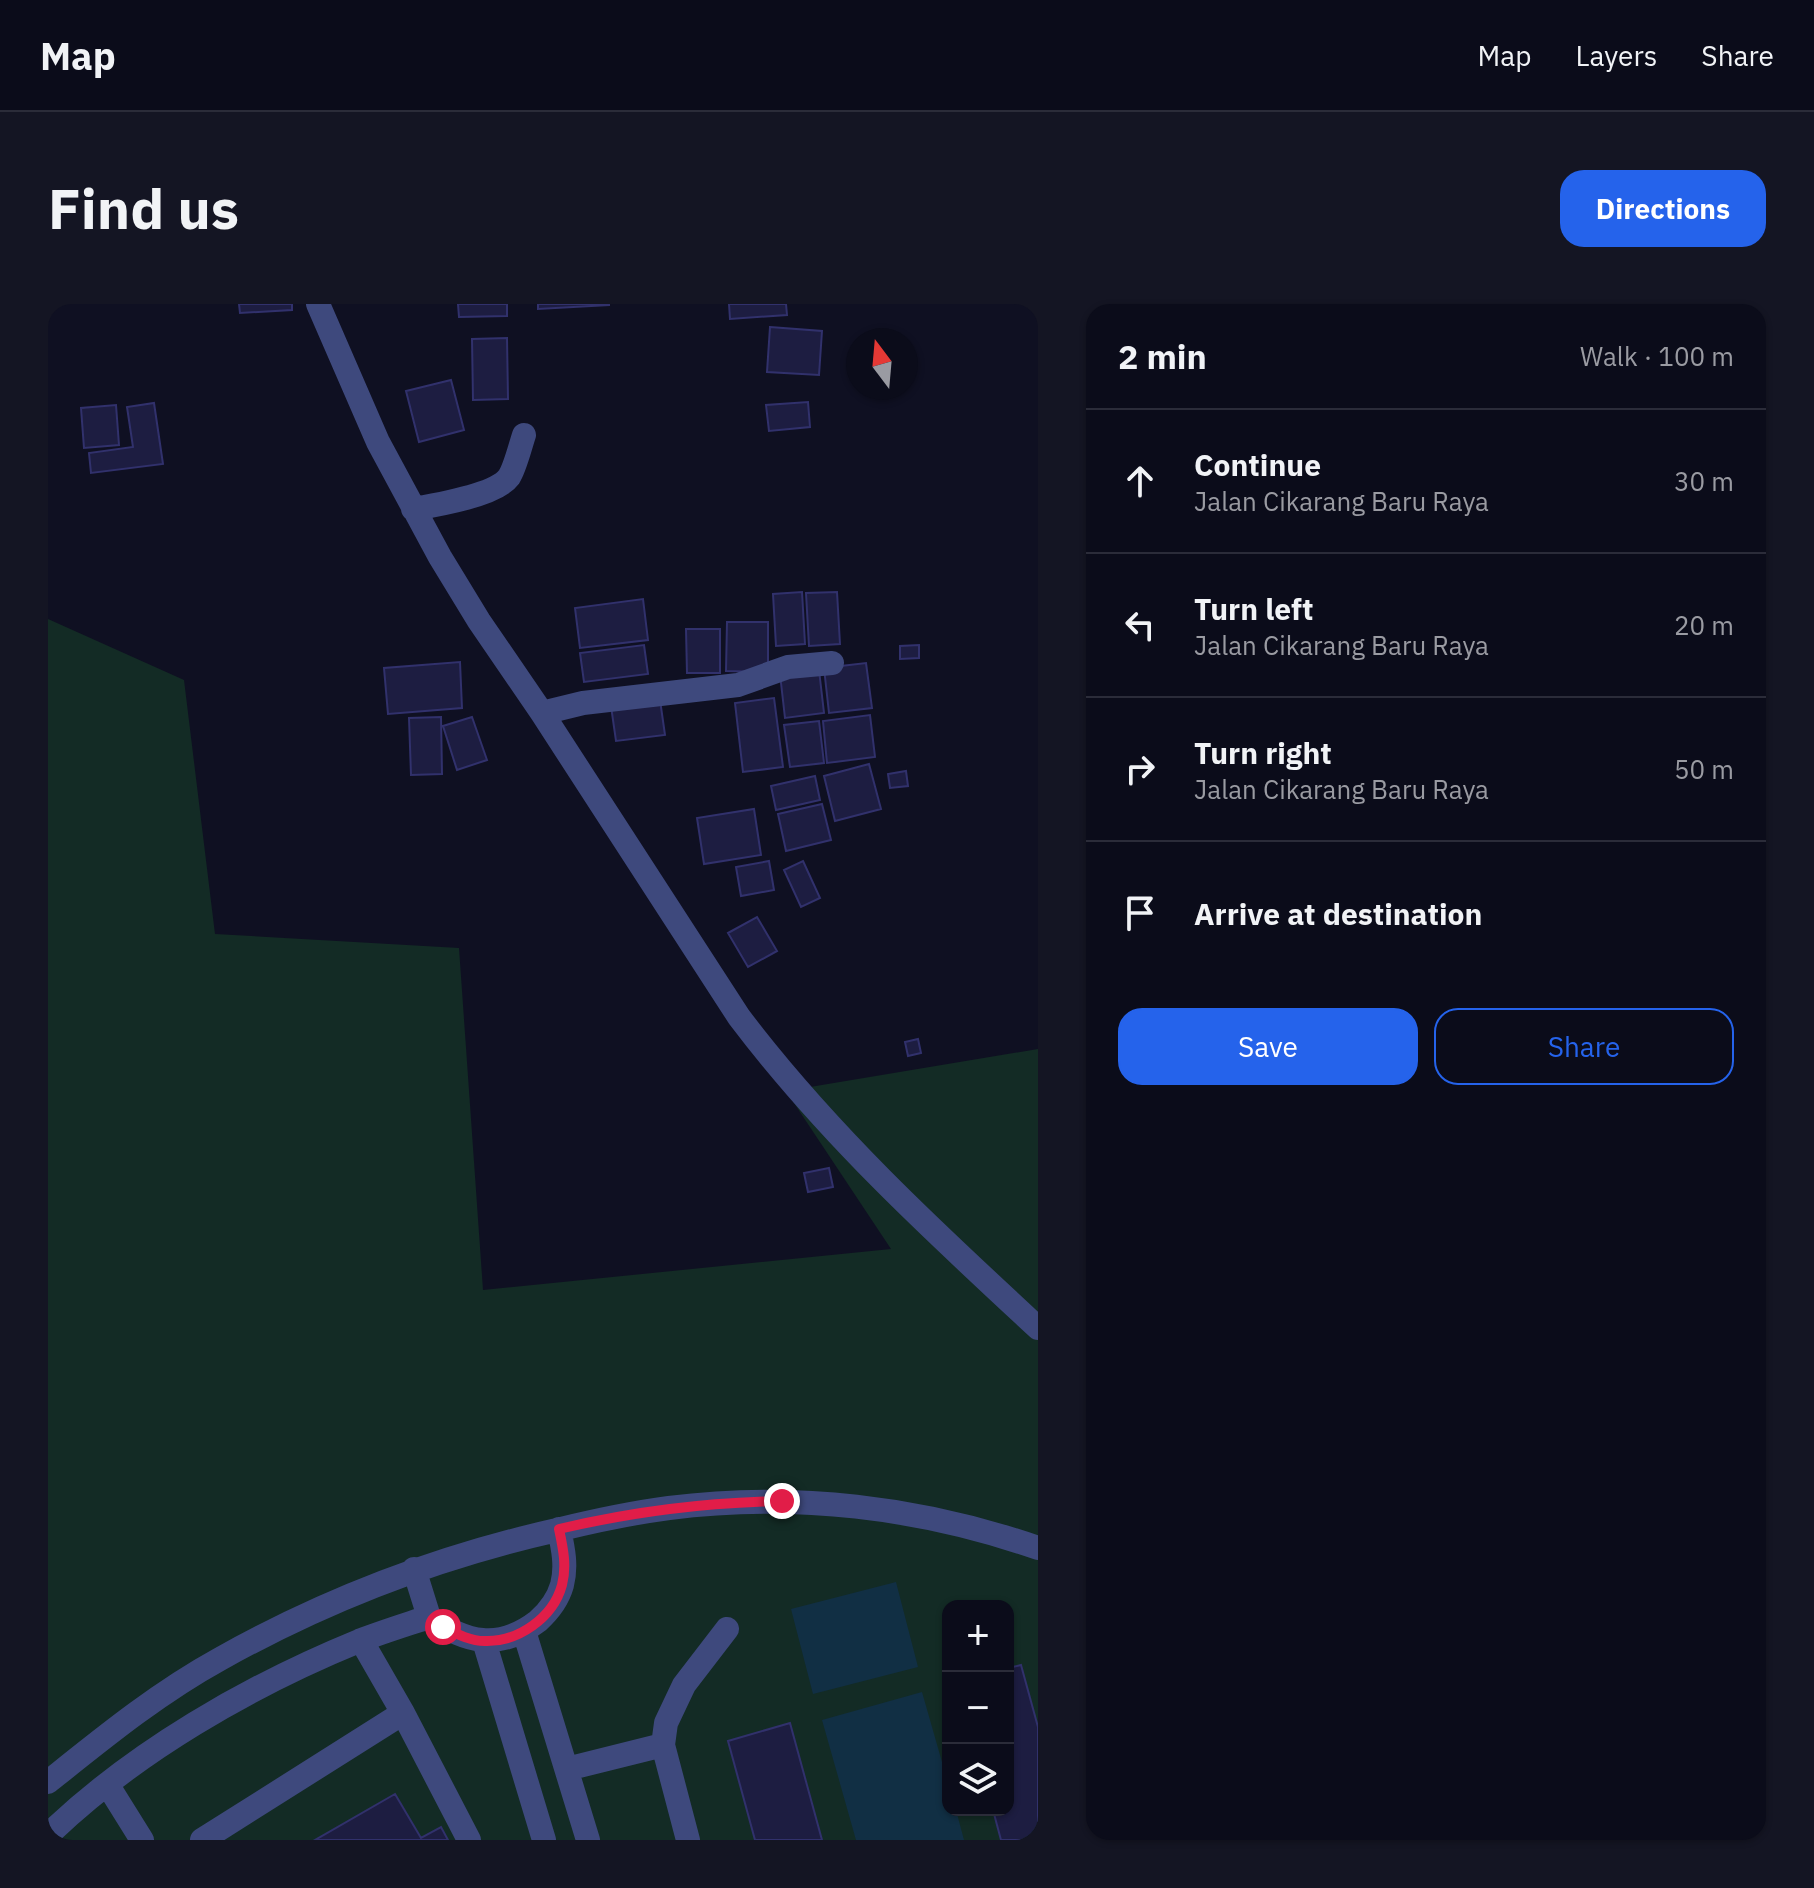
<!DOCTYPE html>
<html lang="en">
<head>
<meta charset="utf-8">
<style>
  :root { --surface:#0b0c1a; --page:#141523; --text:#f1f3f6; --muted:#9a9ba2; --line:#2b2c39; --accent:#2563eb }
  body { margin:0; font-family:"IBM Plex Sans",sans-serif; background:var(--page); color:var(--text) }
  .controls { position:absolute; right:24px; bottom:24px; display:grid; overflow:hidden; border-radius:16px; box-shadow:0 2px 6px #0004 }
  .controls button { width:72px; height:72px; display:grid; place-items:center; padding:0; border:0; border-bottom:2px solid var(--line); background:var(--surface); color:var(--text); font:40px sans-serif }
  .compass { position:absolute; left:798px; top:24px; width:72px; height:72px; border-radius:50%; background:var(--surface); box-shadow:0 2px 6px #0004; rotate:344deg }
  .stop { position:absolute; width:24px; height:24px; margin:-18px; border:6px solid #e11d48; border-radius:50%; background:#fff }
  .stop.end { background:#e11d48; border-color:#fff; box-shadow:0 2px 8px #0008 }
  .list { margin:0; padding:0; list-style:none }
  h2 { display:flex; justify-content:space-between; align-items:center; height:104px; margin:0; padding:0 32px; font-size:34px }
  h2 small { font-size:26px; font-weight:400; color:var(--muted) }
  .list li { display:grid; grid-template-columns:52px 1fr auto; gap:24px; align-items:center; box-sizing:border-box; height:144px; padding:0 32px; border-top:2px solid var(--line) }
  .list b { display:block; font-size:30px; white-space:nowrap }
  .list p { margin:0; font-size:26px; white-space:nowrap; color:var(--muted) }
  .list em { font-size:26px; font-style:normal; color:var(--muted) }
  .actions { display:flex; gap:16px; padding:24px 32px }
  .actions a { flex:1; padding:18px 0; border:2px solid var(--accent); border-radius:24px; text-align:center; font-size:28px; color:var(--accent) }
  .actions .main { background:var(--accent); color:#fff }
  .icon { flex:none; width:44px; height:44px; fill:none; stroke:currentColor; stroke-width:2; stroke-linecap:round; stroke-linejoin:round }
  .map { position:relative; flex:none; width:990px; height:1536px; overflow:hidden; border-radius:24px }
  header { display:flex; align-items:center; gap:48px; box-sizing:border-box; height:112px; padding:0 40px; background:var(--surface); border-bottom:2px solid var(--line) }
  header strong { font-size:38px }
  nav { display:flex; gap:44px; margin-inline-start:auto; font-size:28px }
  .intro { display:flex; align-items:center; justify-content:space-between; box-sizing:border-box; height:192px; padding:0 48px }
  h1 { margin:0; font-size:56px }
  .button { padding:20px 36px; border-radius:24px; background:var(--accent); color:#fff; font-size:28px; font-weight:700 }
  main { display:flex; gap:48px; padding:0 48px }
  aside { flex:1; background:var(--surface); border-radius:24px; box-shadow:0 2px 6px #0004 }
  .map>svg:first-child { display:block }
</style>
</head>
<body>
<header>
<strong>Map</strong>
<nav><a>Map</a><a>Layers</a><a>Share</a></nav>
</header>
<div class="intro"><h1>Find us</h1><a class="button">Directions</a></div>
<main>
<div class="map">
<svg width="990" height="1536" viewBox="0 0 990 1536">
  <rect width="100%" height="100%" fill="#0f1022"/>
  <path fill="#132b25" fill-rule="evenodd" d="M0,315l136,61 31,254 244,14 24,342 408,-41 -105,-158 252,-42v791h-990zM900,1302h60v204h-60z"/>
  <path fill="#112f44" d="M848,1278l22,85 -105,27 -22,-85z
    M874,1388l26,91v27h8l8,30h-108l-34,-120z"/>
  <path fill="#1d1d41" stroke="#31316c" stroke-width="2" d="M191,0h53v6l-52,3z
    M410,0h49v12l-48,1z
    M490,0h71v1l-71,4z
    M681,0h57l1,11 -57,4z
    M722,23l52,4 -3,44 -52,-3z
    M459,34l1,61 -35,1 -1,-61z
    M403,76l13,50 -45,12 -13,-51z
    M760,98l2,25 -41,4 -3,-26z
    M106,99l9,61 -72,9 -2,-20 44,-6 -6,-40z
    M68,101l3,40 -35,3 -3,-40z
    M754,288l3,52 -29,2 -3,-52z
    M789,288l3,52 -31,2 -3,-53z
    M595,295l5,41 -68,8 -5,-40z
    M679,318h41v50l-42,-1z
    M638,325h34v44h-33z
    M596,341l4,29 -64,8 -4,-29z
    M871,341v13l-19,1v-13z
    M412,358l2,46 -74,6 -4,-46z
    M818,359l6,45 -43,5 -5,-45z
    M771,366l5,43 -39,5 -5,-44z
    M726,394l9,69 -40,5 -8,-69z
    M612,396l5,35 -49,6 -5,-35z
    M822,411l5,42 -48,6 -4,-42z
    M393,413l1,57 -31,1 -2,-57z
    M424,413l15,43 -30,10 -14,-44z
    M771,417l5,42 -34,4 -6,-42z
    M821,460l12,45 -46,12 -11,-45z
    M858,467l2,15 -18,2 -2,-14z
    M767,472l5,24 -44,10 -5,-24z
    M774,500l9,36 -45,11 -8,-37z
    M706,505l7,46 -57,9 -7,-46z
    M721,557l5,29 -33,6 -5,-29z
    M755,557l17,37 -19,9 -17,-37z
    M709,613l20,34 -29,16 -20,-34z
    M870,735l3,14 -13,3 -3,-14z
    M781,864l4,19 -25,5 -4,-19z
    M973,1361l17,62v113h-37l-8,-30h15v-142z
    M742,1419l32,117h-67l-27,-99z
    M347,1490l26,44 20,-11 7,13h-133z"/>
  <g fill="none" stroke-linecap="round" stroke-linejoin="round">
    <path stroke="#3e497d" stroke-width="24" d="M270,0l60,138 62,115 39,64 63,92 197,304c87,115 193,213 299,311
      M365,205c23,-4 83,-14 96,-32 6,-9 11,-30 15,-42
      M494,409l41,-10 155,-18 50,-18 44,-4
      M366,1265l15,48
      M381,1313c37,26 70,34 109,4 10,-9 20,-22 24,-36 5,-19 1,-37 -3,-56
      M476,1327l64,209
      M313,1336l42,73 66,127
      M436,1337l60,199
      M519,1465l96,-24
      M0,1478c55,-44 110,-89 172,-123 107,-60 217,-102 337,-129 37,-9 74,-17 112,-22 125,-16 251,-1 369,40
      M59,1480l35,56
      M0,1531c86,-83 201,-149 311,-194 23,-9 46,-16 70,-24
      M154,1536l201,-127
      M640,1536l-25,-95 3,-22 18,-38 43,-56"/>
  </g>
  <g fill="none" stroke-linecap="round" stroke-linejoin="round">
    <path stroke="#e11d48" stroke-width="10" d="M395,1323c14,7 27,14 42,14 33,1 68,-23 77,-56 5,-19 1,-37 -3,-56 77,-18 144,-26 223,-28"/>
  </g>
</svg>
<div class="controls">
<button>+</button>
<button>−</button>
<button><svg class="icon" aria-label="layers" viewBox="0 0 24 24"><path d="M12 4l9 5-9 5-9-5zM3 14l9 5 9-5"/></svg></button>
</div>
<svg class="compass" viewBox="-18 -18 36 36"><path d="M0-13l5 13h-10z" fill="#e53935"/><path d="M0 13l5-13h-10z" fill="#9a9ba2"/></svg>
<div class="stop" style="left:395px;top:1323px"></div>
<div class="stop end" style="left:734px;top:1197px"></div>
</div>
<aside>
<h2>2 min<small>Walk · 100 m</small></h2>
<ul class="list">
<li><svg class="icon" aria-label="ahead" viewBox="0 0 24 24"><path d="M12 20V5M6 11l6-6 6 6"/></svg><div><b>Continue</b><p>Jalan Cikarang Baru Raya</p></div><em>30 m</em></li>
<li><svg class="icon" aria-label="left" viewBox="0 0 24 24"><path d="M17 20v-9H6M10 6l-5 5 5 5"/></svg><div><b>Turn left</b><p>Jalan Cikarang Baru Raya</p></div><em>20 m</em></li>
<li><svg class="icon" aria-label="right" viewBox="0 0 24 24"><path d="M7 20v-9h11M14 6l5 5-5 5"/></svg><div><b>Turn right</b><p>Jalan Cikarang Baru Raya</p></div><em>50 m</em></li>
<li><svg class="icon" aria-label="arrive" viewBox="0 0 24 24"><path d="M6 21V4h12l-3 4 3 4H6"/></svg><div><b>Arrive at destination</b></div></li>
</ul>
<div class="actions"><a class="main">Save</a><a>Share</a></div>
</aside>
</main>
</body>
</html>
